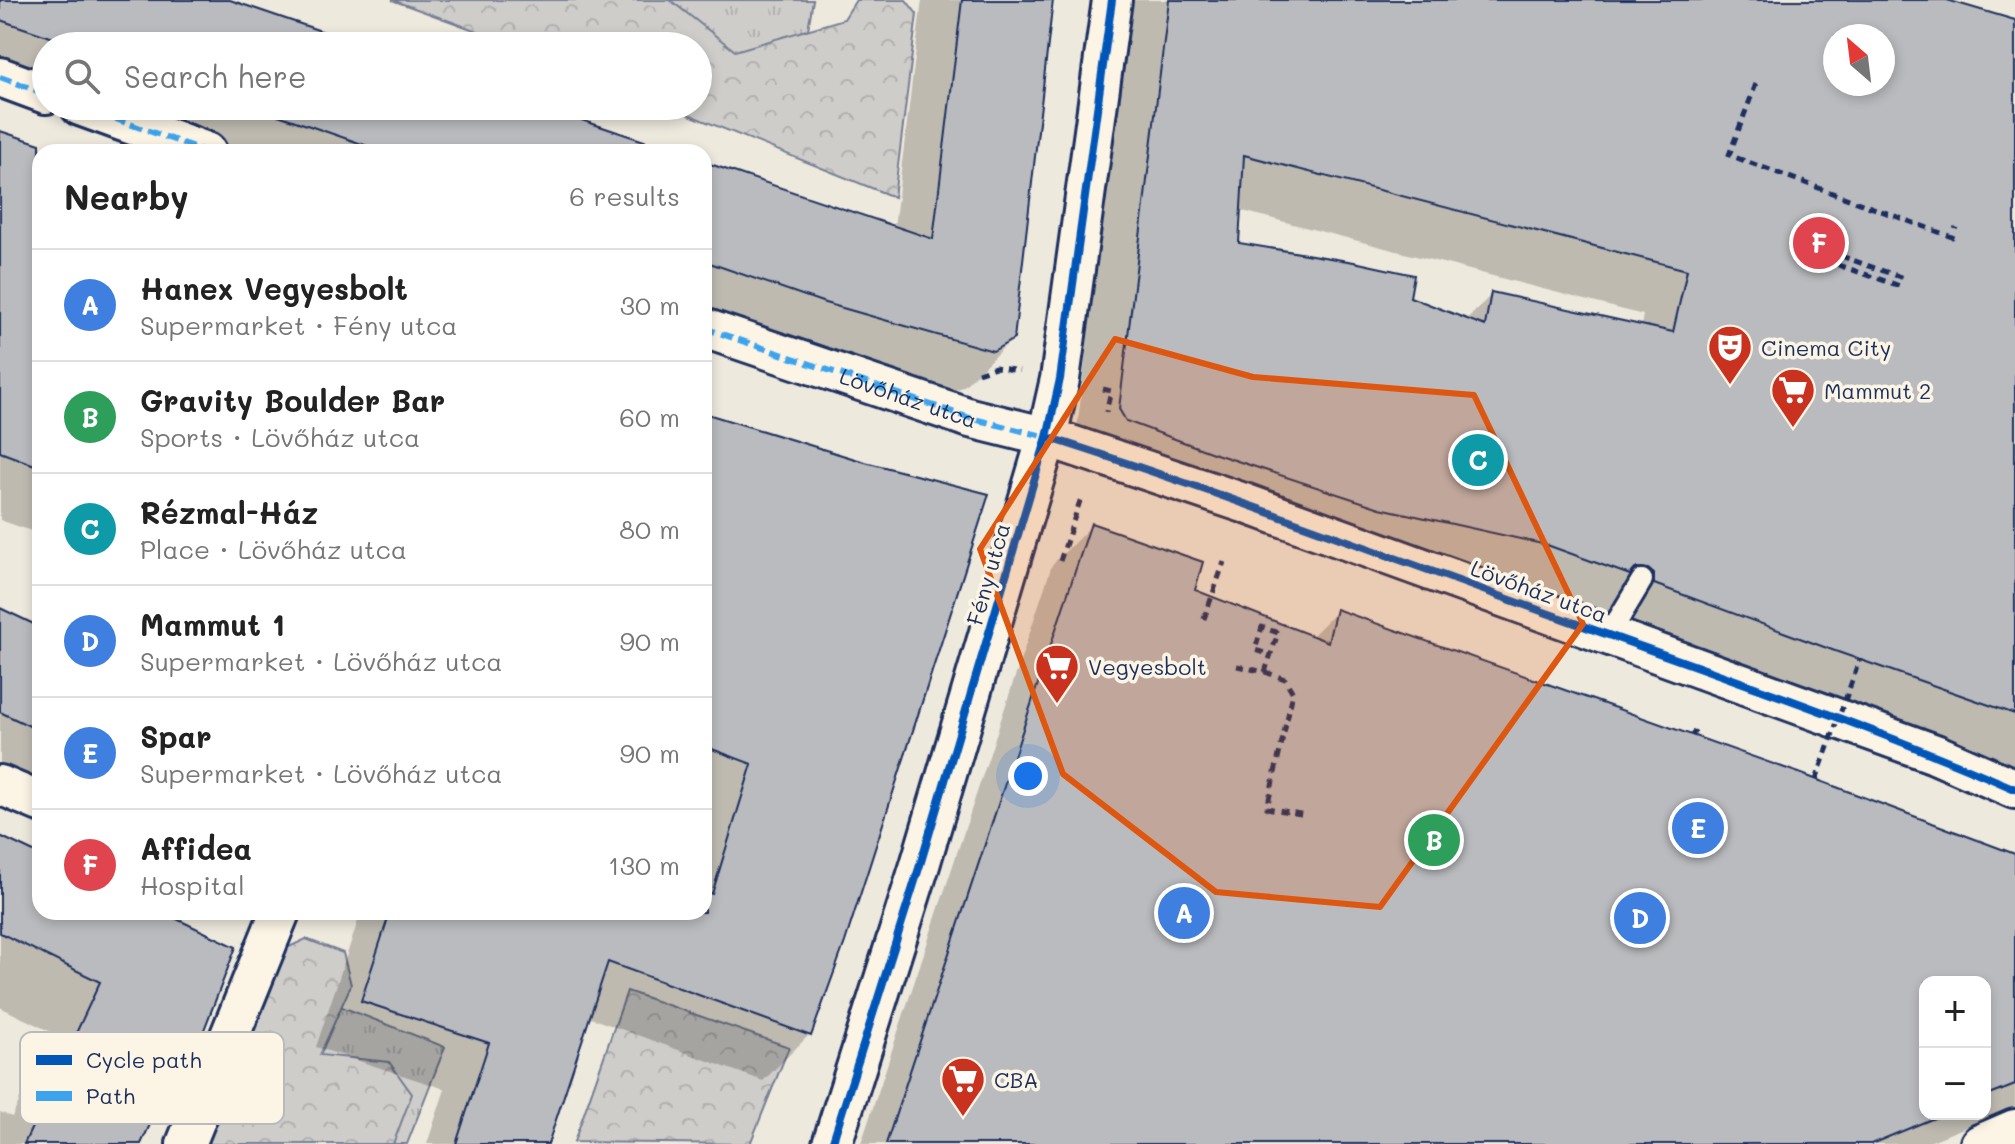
<!DOCTYPE html>
<html lang="en">
<head>
<meta charset="utf-8">
<style>
  :root { --surface:#fff; --page:#f6f6f6; --text:#222; --muted:#767676; --line:#e0e0e0; --accent:#c8321e }
  body { margin:0; font-family:Mali,sans-serif; background:var(--page); color:var(--text) }
  .controls { position:absolute; right:24px; bottom:24px; display:grid; overflow:hidden; border-radius:16px; box-shadow:0 4px 12px #0003 }
  .controls button { width:72px; height:72px; display:grid; place-items:center; padding:0; border:0; border-bottom:2px solid var(--line); background:var(--surface); color:var(--text); font:40px sans-serif }
  .compass { position:absolute; left:1823px; top:24px; width:72px; height:72px; border-radius:50%; background:var(--surface); box-shadow:0 4px 12px #0003; rotate:332deg }
  .you { position:absolute; left:1028px; top:776px; width:28px; height:28px; margin:-20px; border:6px solid #fff; border-radius:50%; background:#1a73e8; box-shadow:0 0 0 12px #1a73e833 }
  .badge { display:grid; place-items:center; width:52px; height:52px; border-radius:50%; background:var(--accent); color:#fff; font-size:26px; font-weight:700 }
  .pin { position:absolute; translate:-50% -50%; border:4px solid #fff; box-shadow:0 2px 8px #0006 }
  .list { margin:0; padding:0; list-style:none }
  h2 { display:flex; justify-content:space-between; align-items:center; height:104px; margin:0; padding:0 32px; font-size:34px }
  h2 small { font-size:26px; font-weight:400; color:var(--muted) }
  .list li { display:grid; grid-template-columns:52px 1fr auto; gap:24px; align-items:center; box-sizing:border-box; height:112px; padding:0 32px; border-top:2px solid var(--line) }
  .list b { display:block; font-size:30px; white-space:nowrap }
  .list p { margin:0; font-size:26px; white-space:nowrap; color:var(--muted) }
  .list em { font-size:26px; font-style:normal; color:var(--muted) }
  .icon { flex:none; width:44px; height:44px; fill:none; stroke:currentColor; stroke-width:2; stroke-linecap:round; stroke-linejoin:round }
  .map { position:relative; flex:none; width:2015px; height:1144px; overflow:hidden }
  .search { position:absolute; background:var(--surface); box-shadow:0 4px 12px #0003; left:32px; top:32px; width:680px; height:88px; display:flex; align-items:center; gap:20px; box-sizing:border-box; padding:0 28px; border-radius:44px; color:var(--muted); font-size:30px }
  .panel { position:absolute; background:var(--surface); box-shadow:0 4px 12px #0003; left:32px; top:144px; width:680px; height:776px; border-radius:24px }
  .map>svg:first-child { display:block }
</style>
</head>
<body>
<div class="map">
<svg width="2015" height="1144" viewBox="0 0 2015 1144">
  <defs>
    <pattern id="grass-tufts" width="24" height="20" patternUnits="userSpaceOnUse" patternTransform="scale(2)"><rect width="24" height="20" fill="#cfcdca"/><path d="M3 7l-1-3M5 7V3M7 7l1-3M15 17l-1-3M17 17v-4M19 17l1-3" fill="none" stroke="#b1b0b0"/></pattern>
    <pattern id="forest-crowns" width="20" height="18" patternUnits="userSpaceOnUse" patternTransform="scale(2)"><rect width="20" height="18" fill="#cfcdca"/><path d="M2 6a3 3 0 1 1 6 0M12 15a3 3 0 1 1 6 0" fill="none" stroke="#b1b0b0"/></pattern>
  </defs>
  <rect width="100%" height="100%" fill="#eee9dd"/>
  <filter id="ink" filterUnits="userSpaceOnUse"><feTurbulence type="fractalNoise" baseFrequency=".0125" numOctaves="2"/><feDisplacementMap in="SourceGraphic" scale="16" xChannelSelector="R" yChannelSelector="G"/><feConvolveMatrix kernelMatrix="1 2 1 2 8 2 1 2 1" color-interpolation-filters="sRGB"/></filter>
  <g filter="url(#ink)">
    <path fill="url(#grass-tufts)" stroke="#757e94" stroke-width="2" d="M479,0h334l-19,111 -96,-65z
      M275,981l170,66 -38,97h-197z"/>
    <path fill="url(#forest-crowns)" stroke="#757e94" stroke-width="2" d="M392,0h278l65,51 109,-32 12,-19h50l11,14 -23,183 -227,-91h31v-60h-180z
      M306,939l37,14 8,32 -31,70 69,7 23,32 -19,50h-200l81,-190z
      M627,991l162,56 -39,97 -176,-2z"/>
    <path fill="#0003" fill-rule="evenodd" d="M0,0h227l135,46h-316v52l-46,-16z
      M922,0h129l-38,338 -48,47 -21,12 -240,-73v-161l190,65z
      M1128,0h812l75,22v752l-406,-154 -7,-7h-13l-255,-61 -166,-54 -87,-32 -7,-11zM1835,36h48v48h-48zM1239,210l404,105 -2,12 -149,-33 -27,27 -58,-22 -170,-54z
      M69,106h469l134,46h-469z
      M0,134l54,18h-14v382l-40,-14z
      M704,416l139,526 -34,93 -46,46 -175,-64 -42,127h-119l18,-55 -129,-42 45,-135h343v-91l3,-11 -3,-1z
      M1092,525l101,66 118,46 25,-25 679,244v251l-91,37h-1063l191,-579zM1925,982h60v132h-60z
      M0,610l40,19v175l-40,-19z
      M0,838l40,19v55h117l43,122 -18,17 -43,93h-139v-32l12,5 39,-85 -51,-25z"/>
    <path fill="#babbbe" stroke="#1b2f5e" stroke-width="2" fill-rule="evenodd" d="M0,0h230l135,46h-288l-77,-26z
      M962,0h91l-39,339 -21,12 -168,-48 -121,-42v-99l229,77z
      M1169,0h778l68,20v694l-180,-63 -181,-67v-10l-6,-5 -12,-1 -6,7 -83,-30 -167,-37 -167,-55 -87,-32 -7,-12zM1835,36h48v48h-48zM1244,155l443,115 -14,62 -182,-40 -6,34 -75,-29 4,-22 -60,-13 -115,-19z
      M252,106h288l116,39 -1,7h-270z
      M0,131l40,13v323l-40,-15z
      M704,413l161,49 124,32 -144,448 -34,94 -203,-74 -60,182h-92l33,-101 -128,-42 29,-89h314v-21l8,3 40,-130 -48,-18z
      M1091,523l112,39 -8,28 133,52 8,-33 463,164 216,81v231l-30,12v-115h-60v132h19l-73,30h-985z
      M0,608l40,19v104l-40,-19z
      M0,836l40,19v57h122l74,35 -34,88 -9,-3 -52,112h-117l76,-162 -100,-49z"/>
    <g fill="none" stroke-linecap="round" stroke-linejoin="round">
      <g stroke="#1b2f5e" stroke-width="26">
        <path id="lane" d="M1609,635l33,-55"/>
      </g>
      <g stroke="#1b2f5e" stroke-width="44">
        <g id="street">
          <path d="M0,77l46,17"/>
          <path d="M80,106l127,46"/>
          <path id="s1" d="M704,328l266,90 77,19 197,66 691,251 80,35"/>
          <path d="M0,785l40,17"/>
          <path d="M186,1144l94,-232"/>
          <path d="M832,1144l88,-279 127,-428 13,-58 52,-379"/>
          <path d="M1980,1144l35,-15"/>
        </g>
      </g>
      <path stroke="#1b2f5e" stroke-width="5" stroke-dasharray="8 6" stroke-linecap="butt" d="M1756,84l-27,71 223,82 4,-10
        M1841,256l65,23
        M1838,265l65,22
        M978,373l17,-6 24,4
        M1103,389l8,2 -5,21
        M1060,561l22,-66
        M1204,619l20,-57
        M1237,666l28,6 13,-39 -16,-6 -7,23 13,4
        M1265,672l20,7 8,14 -26,115 39,7
        M1692,736l3,-6"/>
      <use href="#lane" stroke="#fcf5e5" stroke-width="20"/>
      <use href="#street" stroke="#fcf5e5" stroke-width="38"/>
      <path stroke="#1b2f5e" stroke-width="5" stroke-dasharray="8 6" stroke-linecap="butt" d="M1816,780l44,-121"/>
      <path stroke="#3da3ed" stroke-width="6" stroke-dasharray="12 6" stroke-linecap="butt" d="M0,77l46,17
        M80,106l127,46
        M704,328l266,90 77,19"/>
      <g stroke="#fcf5e5" stroke-width="13">
        <path id="cycleway" d="M1047,437c167,53 332,116 497,175 158,57 318,110 471,177
          M832,1144l88,-279 127,-428 13,-58 52,-379"/>
      </g>
      <use href="#cycleway" stroke="#0057b8" stroke-width="8"/>
    </g>
  </g>
  <path fill="#de5710" fill-opacity="0.2" stroke="#de5710" stroke-width="6" stroke-linejoin="round" d="M1115,339l138,38 221,18 109,229 -203,283 -164,-15 -153,-118 -83,-225z"/>
  <defs>
    <g id="theatre-pin" transform="scale(2.3)"><path d="M0 17L-7.5 6A9.5 9.5 0 1 1 7.5 6Z" fill="#c8321e" stroke="#fcf5e5"/><path d="M-5-5.5Q0-4 5-5.5V0Q5 5 0 6Q-5 5-5 0ZM-3.3-2.5H-1v1.5H-3.3ZM1-2.5H3.3v1.5H1ZM-2.8 1Q0 5.5 2.8 1Z" fill="#fff"/></g>
    <g id="supermarket-pin" transform="scale(2.3)"><path d="M0 17L-7.5 6A9.5 9.5 0 1 1 7.5 6Z" fill="#c8321e" stroke="#fcf5e5"/><path d="M-6-5.5h2.5l.6 2H6L4.5 2H-2.5L-4.4-4H-6ZM-1.5 3.2a1.3 1.3 0 1 0 .1 0ZM3 3.2a1.3 1.3 0 1 0 .1 0Z" fill="#fff"/></g>
  </defs>
  <g fill-rule="evenodd">
    <use href="#theatre-pin" x="1730" y="347"/>
    <use href="#supermarket-pin" x="1793" y="390"/>
    <use href="#supermarket-pin" x="1057" y="666"/>
    <use href="#supermarket-pin" x="963" y="1079"/>
  </g>
  <g text-anchor="middle" dominant-baseline="central" stroke-width="7" stroke-linejoin="round" paint-order="stroke">
    <g font-size="22" fill="#1b2f5e" stroke="#fcf5e5" text-anchor="start">
      <text x="1761" y="347">Cinema City</text>
      <text x="1824" y="390">Mammut 2</text>
      <text x="1088" y="666">Vegyesbolt</text>
      <text x="994" y="1079">CBA</text>
    </g>
    <g font-size="22" fill="#1b2f5e" stroke="#fcf5e5">
      <text stroke="none"><textPath href="#s1" startOffset="216">Lövőház utca</textPath></text>
      <text transform="translate(988 574) rotate(-74)">Fény utca</text>
      <text transform="translate(1539 591) rotate(20)">Lövőház utca</text>
    </g>
  </g>
  <rect x="20" y="1032" width="264" height="92" rx="12" fill="#fcf5e5" stroke="#b8babc" stroke-width="2"/>
  <rect x="36" y="1055" width="36" height="10" fill="#0057b8"/>
  <rect x="36" y="1091" width="36" height="10" fill="#3da3ed"/>
  <g font-size="22" fill="#1b2f5e">
    <text x="86" y="1068">Cycle path</text>
    <text x="86" y="1104">Path</text>
  </g>
</svg>
<div class="controls">
<button>+</button>
<button>−</button>
</div>
<svg class="compass" viewBox="-18 -18 36 36"><path d="M0-13l5 13h-10z" fill="#e53935"/><path d="M0 13l5-13h-10z" fill="#767676"/></svg>
<div class="you"></div>
<div class="pin badge" style="left:1184px;top:913px;background:#3f7fe0">A</div>
<div class="pin badge" style="left:1434px;top:840px;background:#2e9e5b">B</div>
<div class="pin badge" style="left:1478px;top:460px;background:#0f9aa8">C</div>
<div class="pin badge" style="left:1640px;top:918px;background:#3f7fe0">D</div>
<div class="pin badge" style="left:1698px;top:828px;background:#3f7fe0">E</div>
<div class="pin badge" style="left:1819px;top:243px;background:#e0444e">F</div>
<div class="search"><svg class="icon" aria-label="search" viewBox="0 0 24 24"><circle cx="10" cy="10" r="6"/><path d="M15 15l6 6"/></svg>Search here</div>
<section class="panel">
<h2>Nearby<small>6 results</small></h2>
<ul class="list">
<li><span class="badge" style="background:#3f7fe0">A</span><div><b>Hanex Vegyesbolt</b><p>Supermarket · Fény utca</p></div><em>30 m</em></li>
<li><span class="badge" style="background:#2e9e5b">B</span><div><b>Gravity Boulder Bar</b><p>Sports · Lövőház utca</p></div><em>60 m</em></li>
<li><span class="badge" style="background:#0f9aa8">C</span><div><b>Rézmal-Ház</b><p>Place · Lövőház utca</p></div><em>80 m</em></li>
<li><span class="badge" style="background:#3f7fe0">D</span><div><b>Mammut 1</b><p>Supermarket · Lövőház utca</p></div><em>90 m</em></li>
<li><span class="badge" style="background:#3f7fe0">E</span><div><b>Spar</b><p>Supermarket · Lövőház utca</p></div><em>90 m</em></li>
<li><span class="badge" style="background:#e0444e">F</span><div><b>Affidea</b><p>Hospital</p></div><em>130 m</em></li>
</ul>
</section>
</div>
</body>
</html>
